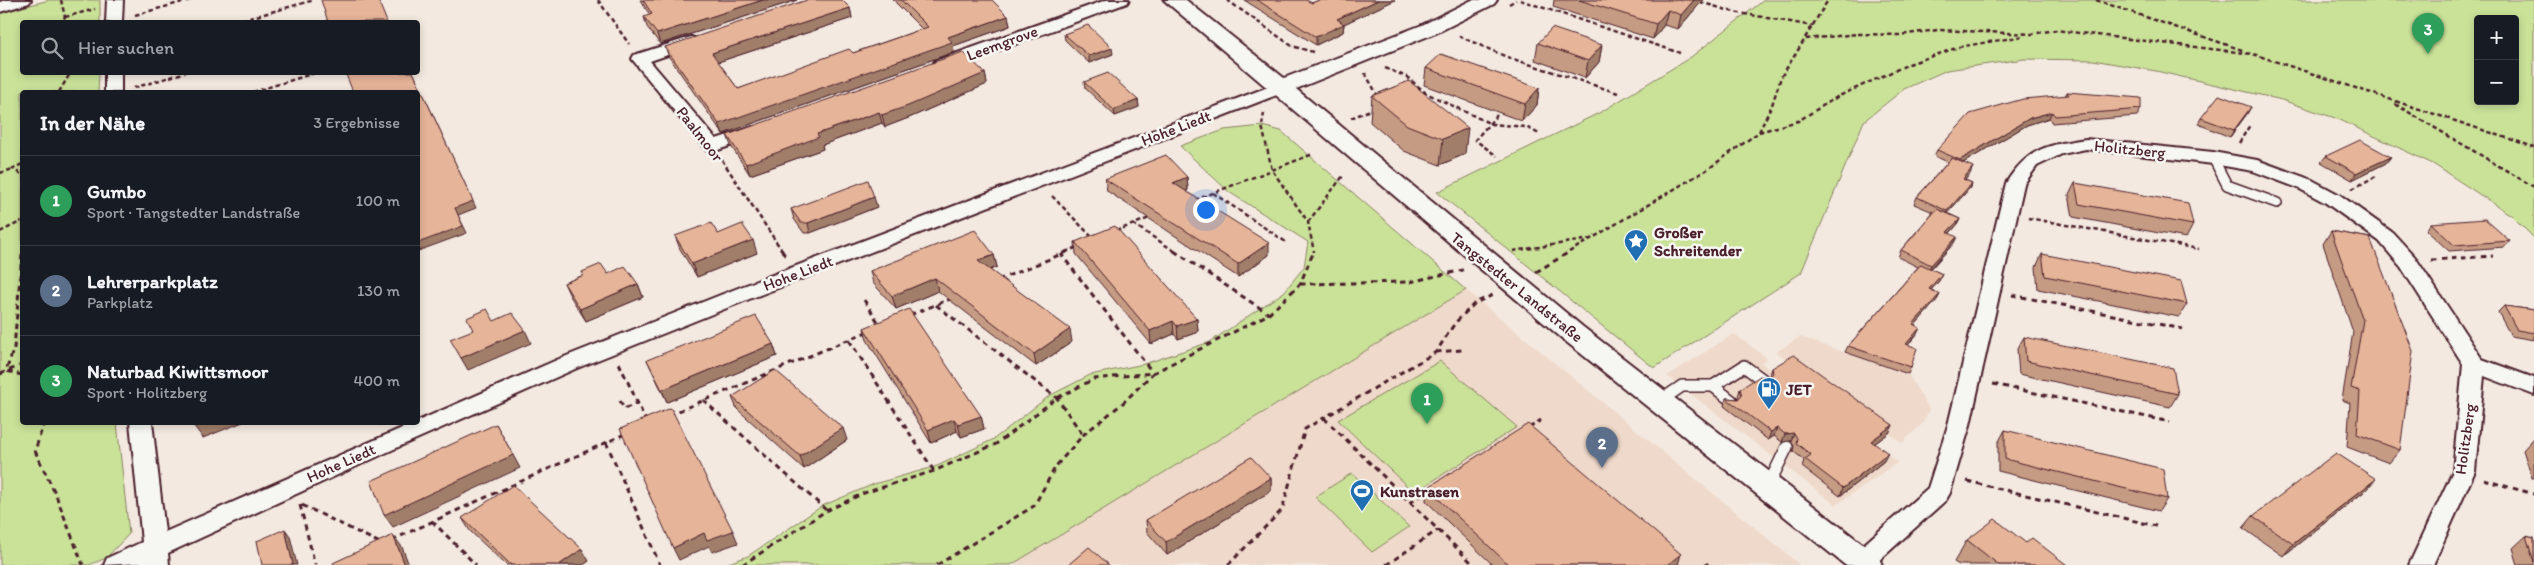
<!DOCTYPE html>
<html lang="de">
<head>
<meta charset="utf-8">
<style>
  :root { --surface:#171b24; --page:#20242c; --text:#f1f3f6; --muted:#9ea1a6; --line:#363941; --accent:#1f6fb2 }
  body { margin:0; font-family:Itim,sans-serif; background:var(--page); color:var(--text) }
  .controls { position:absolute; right:15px; top:15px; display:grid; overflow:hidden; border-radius:5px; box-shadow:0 2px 8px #0003 }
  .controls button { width:45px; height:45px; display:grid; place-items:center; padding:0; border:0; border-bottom:1px solid var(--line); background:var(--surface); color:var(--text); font:25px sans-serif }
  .you { position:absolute; left:1205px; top:209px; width:18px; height:18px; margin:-12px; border:4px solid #fff; border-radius:50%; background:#1a73e8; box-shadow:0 0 0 8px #1a73e833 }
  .badge { display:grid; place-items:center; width:32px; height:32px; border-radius:50%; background:var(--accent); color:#fff; font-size:16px; font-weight:700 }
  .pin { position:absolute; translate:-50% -41px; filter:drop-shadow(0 1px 2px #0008) }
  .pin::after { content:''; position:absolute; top:26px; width:18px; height:15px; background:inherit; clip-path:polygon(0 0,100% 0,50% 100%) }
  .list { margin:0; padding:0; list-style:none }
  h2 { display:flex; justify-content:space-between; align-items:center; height:65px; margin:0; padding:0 20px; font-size:21px }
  h2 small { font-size:16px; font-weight:400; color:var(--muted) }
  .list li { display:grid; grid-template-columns:32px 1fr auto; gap:15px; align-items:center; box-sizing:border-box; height:90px; padding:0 20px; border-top:1px solid var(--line) }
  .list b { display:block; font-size:19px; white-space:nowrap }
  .list p { margin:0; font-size:16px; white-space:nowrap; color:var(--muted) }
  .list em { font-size:16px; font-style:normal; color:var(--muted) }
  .icon { flex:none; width:28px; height:28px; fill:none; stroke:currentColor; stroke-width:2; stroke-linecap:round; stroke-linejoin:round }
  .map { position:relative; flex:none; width:2534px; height:565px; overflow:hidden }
  .search { position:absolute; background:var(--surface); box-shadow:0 2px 8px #0003; left:20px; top:20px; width:400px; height:55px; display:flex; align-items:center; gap:12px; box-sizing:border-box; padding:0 18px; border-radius:5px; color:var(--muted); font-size:19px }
  .panel { position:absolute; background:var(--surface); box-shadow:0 2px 8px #0003; left:20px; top:90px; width:400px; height:335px; border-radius:5px }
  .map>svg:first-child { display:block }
</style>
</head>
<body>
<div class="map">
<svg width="2534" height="565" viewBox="0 0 2534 565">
  <rect width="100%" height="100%" fill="#f3e9e0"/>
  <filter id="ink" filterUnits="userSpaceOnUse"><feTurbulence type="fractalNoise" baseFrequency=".02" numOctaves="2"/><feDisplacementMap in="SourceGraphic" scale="10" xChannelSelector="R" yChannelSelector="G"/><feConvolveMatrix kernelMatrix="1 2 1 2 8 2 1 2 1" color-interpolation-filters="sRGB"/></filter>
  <g filter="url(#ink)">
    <path fill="#efd9ca" d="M1466,290l334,275h-789z
      M1734,334l33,24 -6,5 137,99 -62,43 -169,-129z
      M1800,337l108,37 21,35 -6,14 -21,20 -126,-91z"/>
    <path fill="#c9e298" stroke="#8a8062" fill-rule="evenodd" d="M49,0h51v22h-78v50l77,1 -1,19h-76v330l95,1 12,111 -23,24 -17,7h-89v-552z
      M1764,0h770v238l-23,-23 -78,-51 -95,-45 -56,-19 -126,-29 -63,-11 -69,-1 -77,11 -43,19 -40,32 -63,152 -147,95 -217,-176 164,-80 90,-55zM2478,19h37v82h-37z
      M1262,126l19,5 185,159 -455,275h-288l25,-9 74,-50 52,-22 63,-18 57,-27 55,-43 41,-21 54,-11 66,-22 74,-50 20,-25 4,-25 -79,-50 -49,-46 44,-16z
      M1440,361l77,66 -103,66 -76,-73z
      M1352,473l57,54 -37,25 -57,-55z"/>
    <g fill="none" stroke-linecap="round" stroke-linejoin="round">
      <g stroke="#4a1f2b" stroke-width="12">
        <path id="service-far1" d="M2213,158l14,27 50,18"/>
      </g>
      <g stroke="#4a1f2b" stroke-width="14">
        <path id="service" d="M1713,386l19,15
          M1660,401l22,-15h31l31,-20 19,14
          M1768,486l19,-39"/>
      </g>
      <g stroke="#4a1f2b" stroke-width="4">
        <path id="minor" d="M6,0h25l-2,3 -29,9v-10z
          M107,0h16l-1,22h-16z
          M1106,0h23l-2,3 -180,66h-12l-2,-4 2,-4z
          M691,37l6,2 2,3 -2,3 -47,16 66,78 37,-12 6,1 3,4 -3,4 -41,14h-12l-74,-91 2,-4z
          M105,72h16v20h-16z
          M1281,82l6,1 3,4 -3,4 -535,207 -177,71 -170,75 -237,109 1,12h-24v-2l-41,2 3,-7 35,-16 -12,-120h22l13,110 394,-173 179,-71z
          M2086,139l127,13 44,8 55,20 28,15 53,38 22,24 67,102 52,19v17l-50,-19 -9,95 -42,94h-24l44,-94 10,-107 -62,-97 -22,-26 -53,-38 -28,-15 -45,-17 -40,-7 -127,-15 -24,5 -25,12 -13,18 -54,241 -20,68 -4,7 -72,65h-22l-2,-4 3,-7 75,-66 20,-63 58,-242c22,-35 41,-38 80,-44z"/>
      </g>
      <g stroke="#4a1f2b" stroke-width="4">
        <path id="tertiary" d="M1164,0h22l98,78 138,-53 50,-25h25l-3,4 -58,29 -140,56 287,238 295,229 4,9h-37l-281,-225z"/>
      </g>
      <path stroke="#4a1f2b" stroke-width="2.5" stroke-dasharray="4.5 3" stroke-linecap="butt" d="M61,0l4,17 -4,5
        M598,0l31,44
        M1227,0l65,46 21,6
        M1520,0l160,53
        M1693,0l41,12 79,14
        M2096,0l149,51
        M1509,4l7,-4
        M135,15l55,-15
        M65,17l30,-8
        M235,22l79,-22
        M1459,36l48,21 111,36
        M1805,38l23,-38
        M1385,68l22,9 19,16 65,31 35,3 13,7
        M1365,73l13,23
        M134,88l52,-16
        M59,92l12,-20
        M253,92l65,-20
        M2395,104l139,83
        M1264,113l-2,13 10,44 36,52 6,30
        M1497,115l-22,25 22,16
        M1351,118l24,-10
        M1759,132l39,-11 39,-24 72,-33 50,-17 65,-11
        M2239,143l11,-18
        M722,160l61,92
        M22,164l-9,5 9,6
        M0,173l13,-4
        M2352,189l26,-14
        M1213,193l73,49
        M1052,196l41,42
        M1195,200l118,-46
        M2028,218l171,31
        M1308,222l35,-46
        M1133,224l43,28
        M1116,231l36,-14
        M0,232l22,-11
        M1513,251l78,-12
        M1065,252l13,-5
        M1569,252l139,-83 51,-37 13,-27 9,-28 24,-38 54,-5 40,1 39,-5 94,4 23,-4 198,24 281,93"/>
      <path stroke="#4a1f2b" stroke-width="3" stroke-dasharray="5.5 4.5" stroke-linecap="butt" d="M782,251l4,6
        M1174,251l95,63
        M22,254l-8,94 -8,23 16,4
        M2431,260l62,-4
        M1536,272l35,-21
        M998,280l71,-29
        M1300,284l110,-2 53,-12
        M2012,295l171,34
        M864,300l16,25
        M936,305l121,93 26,37
        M910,315l43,-17
        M849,340l85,131
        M1436,352l27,-2
        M619,363l27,58
        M0,374l22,-9
        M1993,384l177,38
        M703,400l123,110
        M620,401l4,8 13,-6
        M669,415l200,-84
        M1324,418l150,147
        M44,422l-9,29 20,42 28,72
        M1529,428l12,-8
        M606,442l54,123
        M2484,480l50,14
        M1967,481l189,45
        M1410,503l18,-12
        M300,505l15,60
        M302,505l78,38
        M432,521l44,44
        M392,540l233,-106
        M1706,563l2,2
        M742,565l84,-54 38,-18 70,-22 62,-27 61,-46 37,-19 59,-6 116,-59 31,-30 14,-33
        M937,565l97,-59 22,-40 27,-31 40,-32 30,-30 -92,-119
        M1228,565l54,-55 23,-81 131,-77 19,-29 20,-20 18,-8
        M1386,565l52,-35"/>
      <use href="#service-far1" stroke="#f6f6f2" stroke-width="9"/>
      <use href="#service" stroke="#f6f6f2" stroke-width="11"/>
      <use href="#minor" fill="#f6f6f2" fill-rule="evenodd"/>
      <use href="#tertiary" fill="#f6f6f2" fill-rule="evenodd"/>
    </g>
    <path fill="#c69b83" stroke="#4a1f2b" d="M640,0h157l-137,44 -13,-17 -3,-10 6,-2z
      M893,0h99l16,16 2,10 -57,20 1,6 -231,82 -54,-77 -4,-10 185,-39 2,10 -134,44 20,27 115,-36 69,-24z
      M1244,0h62l6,3 7,-3h76l-51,24 -1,8 -27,13z
      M1554,0h149l-25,29 -14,-4 -11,14 -100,-32z
      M1064,34l49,20 -24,9 -24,-23z
      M1538,43l64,2 -3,17 -14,16 -50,-18z
      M1426,68l113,20 -2,17 -15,16 -98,-36z
      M985,73l2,11 -76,33 -26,10 -3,-4 -60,22 1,4 -73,26 -19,-29 -4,-11z
      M1409,81l56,73 -25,11 -36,-14 -34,-29 2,-26z
      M1084,82l54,18 1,7 -24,9 -30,-28z
      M2067,92l74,17 -4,7 -85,7 -3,-5 -22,7 -64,38 7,11 -5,6 7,3 -3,6 -22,24 13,6 -3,6 -7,8 4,10 -23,26 11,5 -3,7 -8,9 9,4 -3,6 -22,25 2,9 -9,11 3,22 -3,7 -63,-22 3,-6 70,-79 -20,-10 3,-7 32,-38 -19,-8 3,-7 31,-35 -14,-6 3,-6 128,-54z
      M2251,107l-21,30 -32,-13 3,-6z
      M2326,156l60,7 -34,17 -31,-18z
      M1187,177l1,13 -3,1 84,64 -31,22 -131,-86 -2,-12z
      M2075,183l118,42 -7,13 -113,-21 -4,-22z
      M877,207l-67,26h-6l-10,-14 -3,-10z
      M2431,223l79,18 -5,6 -56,4 -23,-21z
      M2331,231l39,7 30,212 -11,13 -42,-16 3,-44 -8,-3 11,-68 -30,-88z
      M718,234l39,19 -60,24 -17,-28 -5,-13z
      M1075,242l122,77 1,13 -20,7 -4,-5 -23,10 -75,-90z
      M2042,254l145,50 -8,13 -141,-28 -2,-22z
      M994,255l3,12 -7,3 82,72 -36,24 -98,-75 -42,18 -23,-26 -3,-12z
      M582,272l26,2 30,10 5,13 -57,24 -16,-25 -6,-13 20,-8z
      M2504,306l30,4v30l-23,-4 -13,-24z
      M864,328l117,88 3,13 -23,8 -4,-6 -26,12 -64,-103z
      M2024,337l154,57 -8,13 -151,-33 -2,-25z
      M773,344l4,12 -110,46 -20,-42z
      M1772,368l121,57 -4,8 -15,11 10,17 -44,35 -38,-29 2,-7 -11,-9 1,-5 -3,-5 -9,1 -8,-6 -6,4 -44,-34 2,-8 12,1v-2l2,-8 29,-11z
      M732,397l115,43 -43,29 -67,-60z
      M2005,430l162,69 -8,12 -161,-40v-28z
      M2534,438v40h-2l-9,-28z
      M1271,478v13l-104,64 -20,-23 -1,-12z
      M1427,488l251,77h-185l-67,-64z
      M2365,491l-82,65 -40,-28 10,-12z
      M462,518l127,43 -6,4h-77l-36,-34z
      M2526,536l8,2v27h-16l-5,-17z
      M1967,540l59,3 41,22h-108l-5,-3z"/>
    <path fill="#a17e6a" stroke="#4a1f2b" d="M763,0h34l-137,44 -3,-10z
      M1378,0h17l-51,24 -1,8 -27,13v-8l21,-18z
      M1694,0h9l-25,29 3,-14z
      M850,8l2,10 -137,45 -3,-10z
      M1668,10l-4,15 -11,14 3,-15z
      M1008,16l2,10 -57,20 1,6 -231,82 -4,-10 229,-87z
      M1602,45l-3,17 -14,16 3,-17z
      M1112,48l1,6 -24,9v-7z
      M413,72l63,136 -18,7 9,18 -49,18v-8l37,-35z
      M985,73l2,11 -76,33 -26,10 -3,-12z
      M1539,88l-2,17 -15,16 3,-17z
      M1138,100l1,7 -24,9 -1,-6z
      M2251,107l-4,7 -17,23 4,-7z
      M879,112l3,11 -60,22 1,4 -73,26 -4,-11 71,-30z
      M2052,112l-3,6 -22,7 -69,41 2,-6 70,-42z
      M1468,128l-3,26 -25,11 3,-26z
      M2391,157l-5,6 -34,17 4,-7z
      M1973,167l-3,7 -10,12 3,-7z
      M1187,177l1,13 -14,6 -1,-13z
      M1972,183l-3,6 -25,28 3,-6z
      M874,197l3,10 -67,26 -2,-10z
      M1960,219l-3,6 -13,14 3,-7z
      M1957,237l-3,6 -26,28 3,-6z
      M753,240l4,13 -60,24 -5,-13z
      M1269,243v12l-31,22v-13z
      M994,255l3,12 -17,7 -2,-13z
      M1942,274l-3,7 -13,14 3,-6z
      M935,278l3,13 -42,18 -4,-13z
      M638,284l5,13 -57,24 -6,-12z
      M1940,294l-3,6 -27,31 3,-7z
      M1197,319l1,13 -20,7 -1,-13z
      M1173,321l1,13 -23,10 -1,-13z
      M1920,328l-3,6 -14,17 3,-7z
      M1070,329l2,13 -36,24 -2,-12z
      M525,330l6,13 -63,27 -7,-12z
      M773,344l4,12 -110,46 -5,-12z
      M981,416l3,13 -23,8 -3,-13z
      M954,419l3,12 -26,12 -3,-13z
      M200,422h43l-40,16 -10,-13z
      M496,424l24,44 -127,59 -9,-12z
      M1893,425l-4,8 -22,16 4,-8z
      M843,428l4,12 -43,29 -4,-13z
      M1777,428l-3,8 -6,4 3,-8z
      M1794,433l-3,8 -9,1 3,-8z
      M1888,453l-4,8 -44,35 3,-8z
      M1271,478v13l-104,64 -1,-13z
      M2376,479l-11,12 -82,65 10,-12z
      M285,529l5,7 7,29h-4z
      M733,531l5,12 -26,9 -3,-6 -30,14 -6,-12 31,-15z
      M393,535l9,12 7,18h-4z
      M582,549l7,12 -6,4h-24z
      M1681,554l-3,11h-11z"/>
    <path fill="#e6b498" stroke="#4a1f2b" d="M321,0h57l9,22h-59z
      M643,0h120l-106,34 -13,-17 8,-3z
      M807,0h35l8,8 -138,45 26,36 111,-40 4,4 75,-26 -27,-27h91l16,16 -60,21 4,5 -233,82 -54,-77z
      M1257,0h49l6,3 7,-3h59l-41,19 7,5 -28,13z
      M1579,0h115l-13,15 -13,-5 -12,14z
      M1088,25l24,23 -23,8 -25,-22z
      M1552,28l50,17 -14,16 -50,-18z
      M963,52l22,21 -77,33 -26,9 -3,-3 -62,22 2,3 -73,27 -19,-29z
      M1441,54l98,34 -14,16 -99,-36z
      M345,72h68l60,129 -18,7 8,18 -45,17v-151h-65z
      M1108,73l30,27 -24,10 -30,-28z
      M1409,81l59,47 -25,11 -36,-14 -35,-29z
      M2067,92l74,6v11l-86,7 -3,-4 -22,6 -70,42 -23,-10 33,-36 53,-15 46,-4z
      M2219,95l32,12 -17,23 -33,-12z
      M2360,140l31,17 -35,16 -30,-17z
      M1166,155l21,22 -14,6 96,60 -31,21 -133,-85z
      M1952,158l21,9 -10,12 9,4 -25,28 -30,-14z
      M868,180l6,17 -66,26h-7l-10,-14z
      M2075,183l113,20 5,22 -114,-21z
      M1937,209l23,10 -13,13 10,5 -26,28 -30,-15z
      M2485,219l25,22 -56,4 -23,-22z
      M711,223l7,11 24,-10 11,16 -61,24 -17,-28z
      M1115,226l82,93 -20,7 -4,-5 -23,10 -75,-89z
      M975,230l19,25 -16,6 92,68 -36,25 -99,-76 -43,18 -22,-25z
      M2331,231l39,7 43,113 -13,99 -43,-16 3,-43 -9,-3 12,-68z
      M2042,254l139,27 6,23 -142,-28z
      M601,264l7,10 17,-8 13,18 -58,25 -16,-26 20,-8 -2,-3z
      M1921,264l21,10 -13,15 11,5 -27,30 7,4 -14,16 11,4 -6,19 -63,-21z
      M2504,306l30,4v23l-17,-3z
      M487,309l7,12 18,-8 13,17 -64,28 -11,-19 23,-9 -6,-12z
      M909,309l72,107 -23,8 -4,-5 -26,11 -64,-102z
      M756,316l17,28 -111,46 -15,-30z
      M2024,337l149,31 5,26 -152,-33z
      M1794,355l99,70 -22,16 17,12 -45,35 -38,-29 6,-4 -15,-12 1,-5 -3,-5 -9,1 -8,-6 -6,4 -45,-34 12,1 4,-4 -2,-6 20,-13 9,2 4,-5 -1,-5z
      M775,370l68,58 -43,28 -68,-59z
      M671,408l62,123 -26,9 -3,-7 -31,15 -53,-119z
      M192,422h8l-7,3z
      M496,424l17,31 -129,60 -13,-34z
      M1528,424l153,130 -14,11h-158l-82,-77z
      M2005,430l158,39 4,30 -162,-40z
      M2336,453l40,26 -83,65 -40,-28z
      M1251,457l20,21 -105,64 -20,-22z
      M513,485l69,64 -23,16h-48l-49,-47z
      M1995,519l31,24 6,-5 35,27h-68l-32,-25z
      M285,529l8,36h-31l-5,-24z
      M393,535l12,30h-71l-1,-2z
      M2526,536l8,2v24z
      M1089,547l20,18h-41z"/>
  </g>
  <defs>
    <g id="sight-pin" transform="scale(1.25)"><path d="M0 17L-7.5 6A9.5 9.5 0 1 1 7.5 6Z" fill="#1f6fb2" stroke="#f6f6f2"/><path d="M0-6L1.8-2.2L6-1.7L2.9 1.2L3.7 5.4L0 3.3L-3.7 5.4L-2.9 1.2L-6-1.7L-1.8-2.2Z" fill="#fff"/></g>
    <g id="fuel-pin" transform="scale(1.25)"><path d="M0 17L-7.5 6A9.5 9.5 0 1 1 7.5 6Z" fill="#1f6fb2" stroke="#f6f6f2"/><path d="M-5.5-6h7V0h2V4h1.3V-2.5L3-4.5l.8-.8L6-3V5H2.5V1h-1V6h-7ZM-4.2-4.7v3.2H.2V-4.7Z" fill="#fff"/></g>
    <g id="stadium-pin" transform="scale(1.25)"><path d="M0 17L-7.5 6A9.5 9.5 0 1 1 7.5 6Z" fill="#1f6fb2" stroke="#f6f6f2"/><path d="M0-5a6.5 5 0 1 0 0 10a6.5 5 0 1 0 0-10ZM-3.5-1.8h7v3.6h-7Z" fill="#fff"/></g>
  </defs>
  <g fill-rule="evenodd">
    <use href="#sight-pin" x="1636" y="241"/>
    <use href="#fuel-pin" x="1769" y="389"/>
    <use href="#stadium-pin" x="1362" y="491"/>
  </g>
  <g text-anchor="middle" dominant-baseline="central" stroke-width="5" stroke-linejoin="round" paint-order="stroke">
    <g font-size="16" fill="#4a1f2b" stroke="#f6f6f2">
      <text transform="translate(1002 43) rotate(-20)">Leemgrove</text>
      <text transform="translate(1176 128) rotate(-21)">Hohe Liedt</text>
      <text transform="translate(700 134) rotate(52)">Paalmoor</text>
      <text transform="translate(2130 149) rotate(6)">Holitzberg</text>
      <text transform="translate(798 273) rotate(-21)">Hohe Liedt</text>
      <text transform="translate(1517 287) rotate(39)">Tangstedter Landstraße</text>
      <text transform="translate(2465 439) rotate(-82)">Holitzberg</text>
      <text transform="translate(341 463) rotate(-24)">Hohe Liedt</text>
    </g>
    <g font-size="16" font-weight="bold" fill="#4a1f2b" stroke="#f6f6f2" text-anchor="start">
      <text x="1654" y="232">Großer<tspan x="1654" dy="18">Schreitender</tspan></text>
      <text x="1786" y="389">JET</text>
      <text x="1380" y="491">Kunstrasen</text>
    </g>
  </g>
</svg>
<div class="controls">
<button>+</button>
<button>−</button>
</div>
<div class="you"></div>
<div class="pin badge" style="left:1427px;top:424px;background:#2e9e5b">1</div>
<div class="pin badge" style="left:1602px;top:468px;background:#5c6f8a">2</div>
<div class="pin badge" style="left:2428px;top:54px;background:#2e9e5b">3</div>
<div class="search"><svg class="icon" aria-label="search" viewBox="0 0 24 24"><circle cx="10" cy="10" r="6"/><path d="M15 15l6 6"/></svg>Hier suchen</div>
<section class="panel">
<h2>In der Nähe<small>3 Ergebnisse</small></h2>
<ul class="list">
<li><span class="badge" style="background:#2e9e5b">1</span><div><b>Gumbo</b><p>Sport · Tangstedter Landstraße</p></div><em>100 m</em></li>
<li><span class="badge" style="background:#5c6f8a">2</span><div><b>Lehrerparkplatz</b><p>Parkplatz</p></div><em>130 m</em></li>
<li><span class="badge" style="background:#2e9e5b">3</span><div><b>Naturbad Kiwittsmoor</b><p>Sport · Holitzberg</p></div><em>400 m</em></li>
</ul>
</section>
</div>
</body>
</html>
